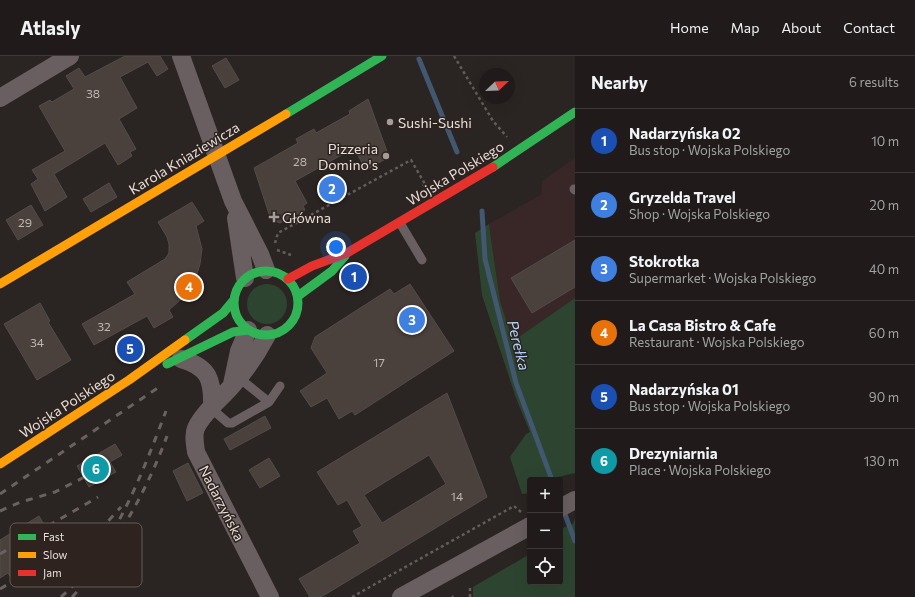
<!DOCTYPE html>
<html lang="en">
<head>
<meta charset="utf-8">
<style>
  :root { --surface:#201b1a; --page:#2d2827; --text:#f1f3f6; --muted:#a2a1a2; --line:#3d3939; --accent:#a49d9a }
  body { margin:0; font-family:Commissioner,sans-serif; background:var(--page); color:var(--text) }
  .controls { position:absolute; right:12px; bottom:12px; display:grid; overflow:hidden; border-radius:4px; box-shadow:0 4px 16px #0002 }
  .controls button { width:36px; height:36px; display:grid; place-items:center; padding:0; border:0; border-bottom:1px solid var(--line); background:var(--surface); color:var(--text); font:20px sans-serif }
  .compass { position:absolute; left:479px; top:12px; width:36px; height:36px; border-radius:50%; background:var(--surface); box-shadow:0 4px 16px #0002; rotate:67deg }
  .you { position:absolute; left:336px; top:191px; width:14px; height:14px; margin:-10px; border:3px solid #fff; border-radius:50%; background:#1a73e8; box-shadow:0 0 0 6px #1a73e833 }
  .badge { display:grid; place-items:center; width:26px; height:26px; border-radius:50%; background:var(--accent); color:#fff; font-size:13px; font-weight:700 }
  .pin { position:absolute; translate:-50% -50%; border:2px solid #fff; box-shadow:0 1px 4px #0006 }
  .list { margin:0; padding:0; list-style:none }
  h2 { display:flex; justify-content:space-between; align-items:center; height:52px; margin:0; padding:0 16px; font-size:17px }
  h2 small { font-size:13px; font-weight:400; color:var(--muted) }
  .list li { display:grid; grid-template-columns:26px 1fr auto; gap:12px; align-items:center; box-sizing:border-box; height:64px; padding:0 16px; border-top:1px solid var(--line) }
  .list b { display:block; font-size:15px; white-space:nowrap }
  .list p { margin:0; font-size:13px; white-space:nowrap; color:var(--muted) }
  .list em { font-size:13px; font-style:normal; color:var(--muted) }
  .icon { flex:none; width:22px; height:22px; fill:none; stroke:currentColor; stroke-width:2; stroke-linecap:round; stroke-linejoin:round }
  .map { position:relative; flex:none; width:575px; height:541px; overflow:hidden }
  header { display:flex; align-items:center; gap:24px; box-sizing:border-box; height:56px; padding:0 20px; background:var(--surface); border-bottom:1px solid var(--line) }
  header strong { font-size:19px }
  nav { display:flex; gap:22px; margin-inline-start:auto; font-size:14px }
  main { display:flex }
  aside { flex:1; background:var(--surface) }
  .map>svg:first-child { display:block }
</style>
</head>
<body>
<header>
<strong>Atlasly</strong>
<nav><a>Home</a><a>Map</a><a>About</a><a>Contact</a></nav>
</header>
<main>
<div class="map">
<svg width="575" height="541" viewBox="0 0 575 541">
  <rect width="100%" height="100%" fill="#2a2422"/>
  <path fill="#392728" d="M575,102v140l-62,43 -13,-40 -11,-77 53,-30v-13z"/>
  <path fill="#2d4530" d="M489,168l11,77 13,40 62,-43v175l-17,4 1,3h-29v13l-8,1 -12,-37 16,-23 4,-2 -14,-34 -34,-103 -7,-62z
    M247 248a20 20 0 1 1 40 0a20 20 0 1 1-40 0Z
    M575,462v79h-102v-10l57,-33v28h30v-53l13,-5z"/>
  <g fill="none" stroke-linecap="round" stroke-linejoin="round">
    <path stroke="#415870" stroke-width="5" d="M419,3l38,93
      M482,155l3,48 31,124 36,97
      M563,453l12,32"/>
  </g>
  <path fill="#4a403c" stroke="#524c4a" fill-rule="evenodd" d="M125,0h35l8,13 -11,7 -9,-14 -28,15 17,31 -18,11 17,30 -6,3 2,4 -14,9 -13,-22 -51,31 13,23 -22,14 -14,-27 7,-5 -6,-9 33,-19 -26,-45 11,-6 2,2 22,-13 -8,-13 13,-8 6,9z
    M226,2l13,22 -14,8 -13,-22z
    M368,43l21,58 -23,13 -12,-22 -59,33 12,22 -4,3 2,4 -25,13 -9,-3 -17,-52 44,-25 -2,-4 18,-10 2,4 34,-19 -1,-3z
    M109,127l8,14 -26,15 -8,-13z
    M192,146l12,19 -8,5 6,23 -2,15 -4,13 -7,15 -20,18 4,7 -19,11 -7,-12 -53,29 -12,-21 53,-30 -8,-12 38,-23 4,-6v-9l-2,-7 -9,-15z
    M31,149l12,20 -25,15 -12,-20z
    M575,184v47l-43,26 -21,-35z
    M410,228l44,67 -99,64 -3,-4 -13,8 -12,-21 -16,9 -11,-16 27,-18 -16,-25 4,-11 75,-48 4,5z
    M40,247l10,18 -2,1 23,38 -34,20 -33,-56z
    M447,337l40,104 -166,100h-11l-11,-18 61,-36 -7,-12 9,-5 -15,-26 -9,5 -21,-33zM429,399l17,29 -64,39 -18,-28z
    M265,360l6,12 -41,22 -6,-11z
    M115,388l7,11 -12,7 6,10 -27,15 -12,-21z
    M269,402l11,18 -20,12 -11,-18z
    M188,407l15,30 -16,8 -14,-30z
    M39,460l7,12 8,-5 13,21 -56,34 -3,-5 -8,5v-38z"/>
  <g fill="none" stroke-linecap="round" stroke-linejoin="round">
    <path stroke="#645b5c" stroke-width="2.5" stroke-dasharray="3 3" stroke-linecap="butt" d="M454,0l39,65 14,16
      M275,187l3,-10 133,-73 14,24 -2,2
      M277,194l14,5
      M452,540l1,1
      M352,541l162,-91 7,6
      M470,541v-11"/>
    <path stroke="#6a5f60" stroke-width="9" d="M574,133l1,1
      M400,167l22,37
      M239,322l30,24
      M212,353l16,14h4l37,-21 11,-16"/>
    <path stroke="#6a5f60" stroke-width="18" d="M181,0l52,145 27,53 6,16
      M0,42l70,-42
      M236,162l9,60
      M267,279c-10,19 -22,37 -37,53 -11,12 -27,25 -34,40 -3,7 -1,16 0,24l74,145
      M181,303c29,8 32,22 31,50
      M232,328l7,-33 9,-21
      M560,452l15,-8
      M401,541l129,-71"/>
    <path stroke="#30b455" stroke-width="9" d="M286,58l96,-58
      M493,111l82,-55
      M234 247a32 32 0 1 1 64 0a32 32 0 1 1-64 0Z
      M298,240l34,-25 13,-15
      M185,284l38,-27 10,-12
      M167,308l66,-32 15,-2"/>
    <path stroke="#ff9f0a" stroke-width="9" d="M0,228l286,-170
      M0,408l129,-84 56,-40"/>
    <path stroke="#e5322d" stroke-width="9" d="M288,223l24,-13 35,-13 146,-86"/>
    <path stroke="#6a6162" stroke-width="3" stroke-dasharray="7 7" stroke-linecap="butt" d="M0,438l162,-109
      M0,455l21,-9 34,-10 53,-27
      M99,475l22,-24
      M0,498l98,-57
      M57,510l17,-13
      M0,533c35,-21 71,-37 103,-62
      M61,541c52,-45 81,-123 105,-186
      M72,541c10,-10 18,-22 27,-34 29,-40 51,-81 68,-127"/>
  </g>
  <g fill="#a49d9a" stroke="#2e231e" stroke-width="1.5">
    <circle cx="390" cy="66" r="4"/>
    <circle cx="386" cy="100" r="4"/>
    <path d="M272 155h4v4h4v4h-4v4h-4v-4h-4v-4h4z"/>
  </g>
  <g text-anchor="middle" dominant-baseline="central" stroke-width="3" stroke-linejoin="round" paint-order="stroke">
    <g font-size="12" fill="#bfb6b3">
      <text x="93" y="37">38</text>
      <text x="300" y="105">28</text>
      <text x="25" y="166">29</text>
      <text x="104" y="270">32</text>
      <text x="37" y="286">34</text>
      <text x="379" y="306">17</text>
      <text x="457" y="440">14</text>
    </g>
    <g font-size="14" fill="#e6dedb" stroke="#2e231e" text-anchor="start">
      <text x="398" y="66">Sushi-Sushi</text>
      <text x="378" y="92" text-anchor="end">Pizzeria<tspan x="378" dy="16">Domino's</tspan></text>
      <text x="282" y="161">Główna</text>
    </g>
    <g font-size="14" fill="#e6dedb" stroke="#2e231e">
      <text transform="translate(184 102) rotate(-31)">Karola Kniaziewicza</text>
      <text transform="translate(455 117) rotate(-31)">Wojska Polskiego</text>
      <text transform="translate(67 348) rotate(-33)">Wojska Polskiego</text>
      <text transform="translate(222 447) rotate(63)">Nadarzyńska</text>
    </g>
    <g font-size="15" font-style="italic" fill="#aed3fa" stroke="#2e231e">
      <text transform="translate(519 289) rotate(76)">Perełka</text>
    </g>
  </g>
  <rect x="10" y="467" width="132" height="64" rx="6" fill="#2e231e" stroke="#655b57" stroke-width="1"/>
  <rect x="18" y="478" width="18" height="6" fill="#30b455"/>
  <rect x="18" y="496" width="18" height="6" fill="#ff9f0a"/>
  <rect x="18" y="514" width="18" height="6" fill="#e5322d"/>
  <g font-size="11" fill="#e6dedb">
    <text x="43" y="485">Fast</text>
    <text x="43" y="503">Slow</text>
    <text x="43" y="521">Jam</text>
  </g>
</svg>
<div class="controls">
<button>+</button>
<button>−</button>
<button><svg class="icon" aria-label="locate" viewBox="0 0 24 24"><circle cx="12" cy="12" r="6"/><path d="M12 2v4M12 18v4M2 12h4M18 12h4"/></svg></button>
</div>
<svg class="compass" viewBox="-18 -18 36 36"><path d="M0-13l5 13h-10z" fill="#e53935"/><path d="M0 13l5-13h-10z" fill="#a2a1a2"/></svg>
<div class="you"></div>
<div class="pin badge" style="left:354px;top:221px;background:#1a4fb4">1</div>
<div class="pin badge" style="left:332px;top:133px;background:#3f7fe0">2</div>
<div class="pin badge" style="left:412px;top:264px;background:#3f7fe0">3</div>
<div class="pin badge" style="left:189px;top:231px;background:#e8710a">4</div>
<div class="pin badge" style="left:130px;top:293px;background:#1a4fb4">5</div>
<div class="pin badge" style="left:96px;top:413px;background:#0f9aa8">6</div>
</div>
<aside>
<h2>Nearby<small>6 results</small></h2>
<ul class="list">
<li><span class="badge" style="background:#1a4fb4">1</span><div><b>Nadarzyńska 02</b><p>Bus stop · Wojska Polskiego</p></div><em>10 m</em></li>
<li><span class="badge" style="background:#3f7fe0">2</span><div><b>Gryzelda Travel</b><p>Shop · Wojska Polskiego</p></div><em>20 m</em></li>
<li><span class="badge" style="background:#3f7fe0">3</span><div><b>Stokrotka</b><p>Supermarket · Wojska Polskiego</p></div><em>40 m</em></li>
<li><span class="badge" style="background:#e8710a">4</span><div><b>La Casa Bistro &amp; Cafe</b><p>Restaurant · Wojska Polskiego</p></div><em>60 m</em></li>
<li><span class="badge" style="background:#1a4fb4">5</span><div><b>Nadarzyńska 01</b><p>Bus stop · Wojska Polskiego</p></div><em>90 m</em></li>
<li><span class="badge" style="background:#0f9aa8">6</span><div><b>Drezyniarnia</b><p>Place · Wojska Polskiego</p></div><em>130 m</em></li>
</ul>
</aside>
</main>
</body>
</html>
